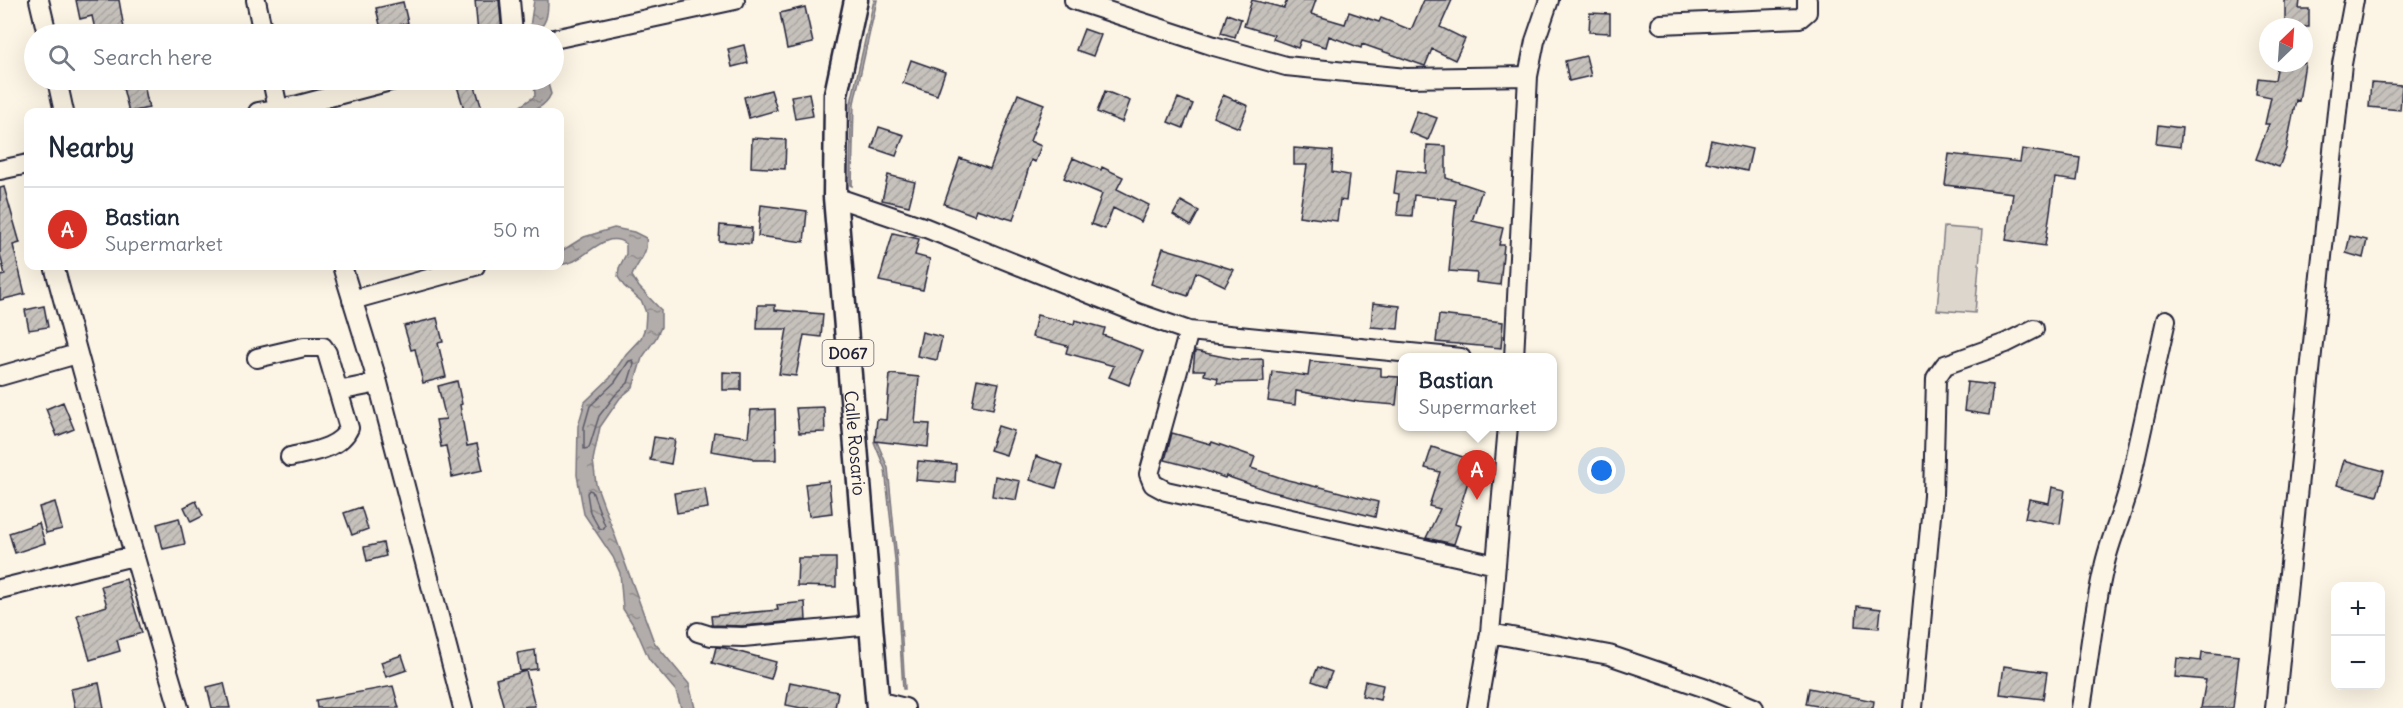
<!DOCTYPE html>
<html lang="en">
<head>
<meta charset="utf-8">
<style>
  :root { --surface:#fff; --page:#f2f2f3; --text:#1f2937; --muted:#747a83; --line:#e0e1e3; --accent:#d93025 }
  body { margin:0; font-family:Delius,sans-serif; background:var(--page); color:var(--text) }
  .controls { position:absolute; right:18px; bottom:18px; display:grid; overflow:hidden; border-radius:12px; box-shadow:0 6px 24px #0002 }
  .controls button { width:54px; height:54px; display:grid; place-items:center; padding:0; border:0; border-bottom:2px solid var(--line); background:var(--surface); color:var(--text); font:30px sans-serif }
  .compass { position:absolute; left:2259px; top:18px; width:54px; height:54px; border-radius:50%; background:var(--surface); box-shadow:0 6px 24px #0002; rotate:25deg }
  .you { position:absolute; left:1602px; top:471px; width:21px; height:21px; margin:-15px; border:4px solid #fff; border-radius:50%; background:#1a73e8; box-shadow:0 0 0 9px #1a73e833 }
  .badge { display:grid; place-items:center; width:39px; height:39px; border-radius:50%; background:var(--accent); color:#fff; font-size:20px; font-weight:700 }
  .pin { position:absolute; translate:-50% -50px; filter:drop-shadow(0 2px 3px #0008) }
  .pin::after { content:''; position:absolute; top:32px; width:21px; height:18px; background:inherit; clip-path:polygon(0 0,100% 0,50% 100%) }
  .popup { position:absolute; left:1398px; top:353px; width:159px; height:78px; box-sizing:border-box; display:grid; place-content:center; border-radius:12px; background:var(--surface); filter:drop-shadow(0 2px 4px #0005); font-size:20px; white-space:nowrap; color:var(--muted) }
  .popup b { font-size:22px; color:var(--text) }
  .popup::after { content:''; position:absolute; left:50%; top:100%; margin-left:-12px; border:12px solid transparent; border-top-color:var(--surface) }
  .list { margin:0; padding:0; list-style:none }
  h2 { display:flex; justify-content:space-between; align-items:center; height:78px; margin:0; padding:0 24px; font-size:26px }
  h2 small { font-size:20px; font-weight:400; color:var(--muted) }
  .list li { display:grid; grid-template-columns:39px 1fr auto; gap:18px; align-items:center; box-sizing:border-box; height:84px; padding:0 24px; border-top:2px solid var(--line) }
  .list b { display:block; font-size:22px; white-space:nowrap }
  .list p { margin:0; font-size:20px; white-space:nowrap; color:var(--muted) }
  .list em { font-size:20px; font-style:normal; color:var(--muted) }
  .icon { flex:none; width:33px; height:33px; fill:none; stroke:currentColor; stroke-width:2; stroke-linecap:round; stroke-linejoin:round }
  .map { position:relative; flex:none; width:2403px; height:708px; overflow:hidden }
  .search { position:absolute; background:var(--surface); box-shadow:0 6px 24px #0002; left:24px; top:24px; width:540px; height:66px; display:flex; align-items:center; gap:15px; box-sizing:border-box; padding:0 21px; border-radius:33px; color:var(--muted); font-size:22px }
  .panel { position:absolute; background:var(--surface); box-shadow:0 6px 24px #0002; left:24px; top:108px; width:540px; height:162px; border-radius:12px }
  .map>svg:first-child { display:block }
</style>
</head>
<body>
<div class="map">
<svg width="2403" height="708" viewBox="0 0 2403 708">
  <defs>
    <pattern id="water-ripples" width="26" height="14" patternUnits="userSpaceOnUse" patternTransform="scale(1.5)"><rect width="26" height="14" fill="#b2adab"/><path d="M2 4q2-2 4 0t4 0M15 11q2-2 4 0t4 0" fill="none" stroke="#908c8c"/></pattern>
    <pattern id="building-hatch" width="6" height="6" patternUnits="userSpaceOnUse" patternTransform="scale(1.5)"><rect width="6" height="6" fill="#c6c1bb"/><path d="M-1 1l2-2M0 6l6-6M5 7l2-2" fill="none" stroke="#aaa6a2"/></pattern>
  </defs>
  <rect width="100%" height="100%" fill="#fcf5e5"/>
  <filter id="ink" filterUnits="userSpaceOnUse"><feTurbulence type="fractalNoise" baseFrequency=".0167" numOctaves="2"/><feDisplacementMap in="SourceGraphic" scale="12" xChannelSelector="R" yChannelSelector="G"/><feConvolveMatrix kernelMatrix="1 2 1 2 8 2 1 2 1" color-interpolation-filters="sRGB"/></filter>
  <g filter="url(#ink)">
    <path fill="#dcd6cc" stroke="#7f7c84" stroke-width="1.5" d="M1944,227l38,3 -7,83 -38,-3z"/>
    <path fill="url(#water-ripples)" stroke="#78757e" stroke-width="1.5" d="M534,0h14c0,13 -1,28 -15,31l-3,-4z
      M874,0h3l-23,103 -2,83 -2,-1 1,-82z
      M534,80h13l4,14c-7,16 -23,19 -39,18l23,-16z
      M614,228l20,4 12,6c3,16 -9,24 -14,38l7,11 22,23v17l-5,11 -14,20 -9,29 -13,11 -20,29 -7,33 3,24 58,158 35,42 6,24h-14l-5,-17 -27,-32 -13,-30 -13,-20 -3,-36 -7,-16 -29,-43 -7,-39 1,-49 7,-24 25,-24 16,-24 15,-16 4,-10 1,-15 -4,-11 -18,-16 -6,-9 1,-9 7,-14v-10c-18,-14 -36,9 -52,17 -4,2 -10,3 -14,4v-13l24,-15z
      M874,442h3l11,26 9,92 8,129h-2l-8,-129 -10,-91z"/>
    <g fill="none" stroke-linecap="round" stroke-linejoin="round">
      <path stroke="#5c5a68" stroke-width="1.5" d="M633,360l1,4 -6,19 -12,11 -17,22 -10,32 -5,1v-22l6,-21 25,-24 14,-21z
        M589,490l3,1 13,35 -2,3 -4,-1 -9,-16 -3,-19z"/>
    </g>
    <path fill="url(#building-hatch)" stroke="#22223b" stroke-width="1.5" d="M76,0h43l6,34h-29l-4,-18 -12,3z
      M475,0h24l3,33 -24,1z
      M1252,0l32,8 3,-8h29l-5,14 34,10 4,-12 30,10 2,-4 30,12 13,-30h28l-12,27 25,12 -10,21 -23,-11 -7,17 -63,-22 -1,4 -32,-12 -3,11 -25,-7 -3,8 -25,-9 1,-4 -30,-9z
      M2285,0h15l-1,9h10v18h-24z
      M403,2l5,21 -27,6 -5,-21z
      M805,7l8,36 -26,6 -7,-36z
      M1590,13l20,1v19l-21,-1z
      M1227,14l14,5 -6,18 -14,-4z
      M1084,29l17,6 -8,21 -17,-6z
      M744,45l4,18 -16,4 -4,-18z
      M1586,56l5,20 -22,5 -4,-20z
      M911,60l34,12 -8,23 -34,-12z
      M2278,63h27l-6,38 -3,-1 -10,49 -7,18 -23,-8 13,-35h-4l6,-27 -15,-3 2,-16 17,2z
      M143,80l6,28 -20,4 -7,-28z
      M455,80h18l10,32h-18z
      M2371,83l31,2 -2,25 -31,-3z
      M771,90l6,20 -28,8 -5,-21z
      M1105,91l25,10 -8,21 -25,-10z
      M809,93l4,23 -18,3 -4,-23z
      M1018,94l26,10 -14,37 11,5 -6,16 -4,-2 -18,60 -37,-11 -2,6 -30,-11 16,-46 30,11z
      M1223,95l25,11 -9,22 -26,-11z
      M1178,98l15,6 -10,24 -15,-6z
      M1417,111l20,7 -9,22 -19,-8z
      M2158,125l24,3 -2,19 -24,-3z
      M879,127l25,8 -8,21 -24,-8z
      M752,138l34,2 -1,29 -34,-2z
      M1711,140l41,9 -5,22 -41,-9z
      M1427,145l19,1v32l36,12 -10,31 31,7 -4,17h5l-4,40 -24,-3 1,-9 -28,-2 7,-71 -42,-5 -2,21 -15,-1 2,-21 -5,-1 3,-23 29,3z
      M1294,148l39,3 -1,21 17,3 -3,26 -6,-1 -3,21 -38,-5 8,-51h-13z
      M2022,149l58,9 -3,23 -22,-3 -10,68 -39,-6 7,-47 -68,-8 4,-31 71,8z
      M1073,158l28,12 1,-3 21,10 -6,12 32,16 -8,17 -28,-14 -8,21 -14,-5 11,-30 -38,-16z
      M888,175l27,7 -6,24 -27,-6z
      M4,187l16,56 -7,2 12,49 -25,6v-24l5,-1 -5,-21v-66z
      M1181,201l18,10 -8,15 -18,-11z
      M761,205l46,6 -3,31 -46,-6z
      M720,225l32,3 -1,16 -32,-3z
      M893,233l26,6 -4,16 15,4 -7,31 -44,-9z
      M2350,236l17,4 -4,18 -17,-5z
      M1163,248l37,11 34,11 -9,16 -29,-14 -8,24 -37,-12z
      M1373,303l27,3 -2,23 -27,-2z
      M758,305h17v5l48,4 -2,23 -17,-2 -8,41 -17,-2 8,-45h-30z
      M44,306l4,21 -19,3 -4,-20z
      M1037,315l37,9 1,-4 30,8 -2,7 40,16 -14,34 -20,-8 5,-11 -48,-13 2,-7 -36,-9z
      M1439,315l64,7 -2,26 -65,-6z
      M437,318l6,24 -5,1 8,34 -23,6 -8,-34 -4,1 -7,-24z
      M922,332l20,5 -5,23 -20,-4z
      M1195,351l44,9 24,-1 1,23 -47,1 1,-5 -14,-3 1,-5h-12z
      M1310,361l71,7v8l18,1 -3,28 -37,-3 -63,-11 -1,14 -27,-4 4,-30 36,5z
      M723,372l18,1v17h-18z
      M890,374l29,3 -4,46 15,1 -2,23 -53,-6 2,-22 9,1z
      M977,379l22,4 -6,26 -21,-4z
      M457,381l5,23 -2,1 7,41 10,-2 6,26 -31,7 -6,-31 -5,1 -5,-27 10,-1 -8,-33z
      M1967,382l26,3 -4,30 -25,-4z
      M63,402l11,27 -17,7 -11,-27z
      M824,407l1,25 -26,1 -3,-25z
      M775,409l1,51h-23v-2l-42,-7 3,-19 34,5 3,-27z
      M998,426l16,5 -8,24 -16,-5z
      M1172,433l39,11 1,-2 43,15 -4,11 37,12 29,7v-1l61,16 -3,15 -106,-26 -43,-15 -1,2 -22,-8 -38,-10z
      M654,437l21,3 -4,24 -21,-4z
      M1432,447l34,11 -3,11 8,3 -16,52 5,2 -6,18 -28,-6 14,-29 -11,-3 11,-34 -15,-4z
      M1036,456l27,9 -7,23 -26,-8z
      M2344,460l40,11 -7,25 -40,-11z
      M918,461l38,3 -1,19 -39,-3z
      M995,476l25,5 -4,19 -24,-4z
      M829,481l3,32 -23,3 -4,-32z
      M2052,487l13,3 -5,34 -35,-6 4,-19 20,4z
      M705,488l3,20 -31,5 -3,-20z
      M196,501l7,15 -12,6 -7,-15z
      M55,502l7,27 -16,4 -7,-26z
      M361,507l7,22 -16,6 -8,-22z
      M179,518l6,26 -22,5 -6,-25z
      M39,523l6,20 -30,10 -6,-20z
      M383,543l3,13 -19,5 -3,-14z
      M798,558h38v29l-39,-1z
      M126,579l16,54 -25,7 3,11 -30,9 -13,-45 30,-9 -6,-20z
      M805,602l1,18 -63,6 -31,-1 -1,-9 67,-6 -1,-5z
      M1857,606l24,3 -2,19 -23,-2z
      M716,647l9,1 51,14 -5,17 -59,-16z
      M535,650l2,19 -17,2 -3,-18z
      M2202,652l37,4 -6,52h-32l5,-28 -31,-3 2,-19 24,3z
      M402,655l5,15 -21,7 -5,-15z
      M2004,666l43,6 -4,27 -43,-5z
      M1318,667l14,5 -6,14 -14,-5z
      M526,671l9,35 -31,2 -8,-29z
      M1365,681l18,4 -3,15 -18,-4z
      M790,682l48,10 -3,16h-34l-15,-3z
      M99,683l5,25h-29l-4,-19z
      M224,683l6,25h-18l-5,-21z
      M393,686l6,22h-82l-1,-8z
      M1809,688l65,13 -1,7h-45l-22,-4z"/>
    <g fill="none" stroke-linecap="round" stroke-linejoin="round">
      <g stroke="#22223b" stroke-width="22">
        <path id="minor" d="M39,0l8,34
          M256,0l7,34
          M510,0l3,34
          M1074,0l140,46 72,20 120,12 122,-2
          M1661,24l139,-6 7,-6v-12
          M554,39l181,-39
          M57,80l7,32
          M272,80l6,28
          M258,112l41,-7 95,-25
          M0,170l28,-6
          M835,197l91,31 214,86 49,17 272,27
          M54,266c40,148 81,295 125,442
          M342,266l36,117 85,325
          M352,300l123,-34
          M1189,331l-40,143 4,10 13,7 330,74
          M257,358l47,-11h19l4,6 22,75c-9,21 -39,24 -59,29
          M1514,358l14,-282 7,-35 14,-41
          M0,376l77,-22
          M338,391l40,-8
          M0,589l133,-33
          M698,632l13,4 32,1 128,-12
          M1490,633l119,22 94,32 51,21
          M877,701l28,7
          M1477,708l13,-75 18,-207
          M1913,708l20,-213 3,-117 9,-13 61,-22 28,-14
          M2081,708c8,-47 12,-95 23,-141 6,-28 18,-52 25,-79l37,-168
          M2275,708l67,-644 12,-64"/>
      </g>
      <g stroke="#22223b" stroke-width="27">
        <g id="major">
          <path id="s1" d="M856,0l-20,94 -1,103 43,511"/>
        </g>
      </g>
      <use href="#minor" stroke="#fcf5e5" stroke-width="18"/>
      <use href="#major" stroke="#fcf5e5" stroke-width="22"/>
    </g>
  </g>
  <g text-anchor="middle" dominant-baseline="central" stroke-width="5" stroke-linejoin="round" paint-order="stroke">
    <rect fill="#fcf5e5" stroke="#63616e" stroke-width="1.5" x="822.5" y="340" width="51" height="26" rx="4.5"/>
    <g font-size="16" font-weight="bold" fill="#22223b">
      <text x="848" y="353">D067</text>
    </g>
    <g font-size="18" fill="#22223b" stroke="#fcf5e5">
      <text stroke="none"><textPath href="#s1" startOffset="446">Calle Rosario</textPath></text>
    </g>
  </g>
</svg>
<div class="controls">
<button>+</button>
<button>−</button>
</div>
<svg class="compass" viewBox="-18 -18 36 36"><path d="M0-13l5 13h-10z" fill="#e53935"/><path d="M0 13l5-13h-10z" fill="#747a83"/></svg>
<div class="you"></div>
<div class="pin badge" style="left:1477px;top:500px">A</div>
<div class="popup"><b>Bastian</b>Supermarket</div>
<div class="search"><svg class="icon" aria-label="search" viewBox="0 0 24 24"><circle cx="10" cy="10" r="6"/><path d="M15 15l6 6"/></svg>Search here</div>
<section class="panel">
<h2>Nearby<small></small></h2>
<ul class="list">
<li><span class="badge">A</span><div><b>Bastian</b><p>Supermarket</p></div><em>50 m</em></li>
</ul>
</section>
</div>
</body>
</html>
